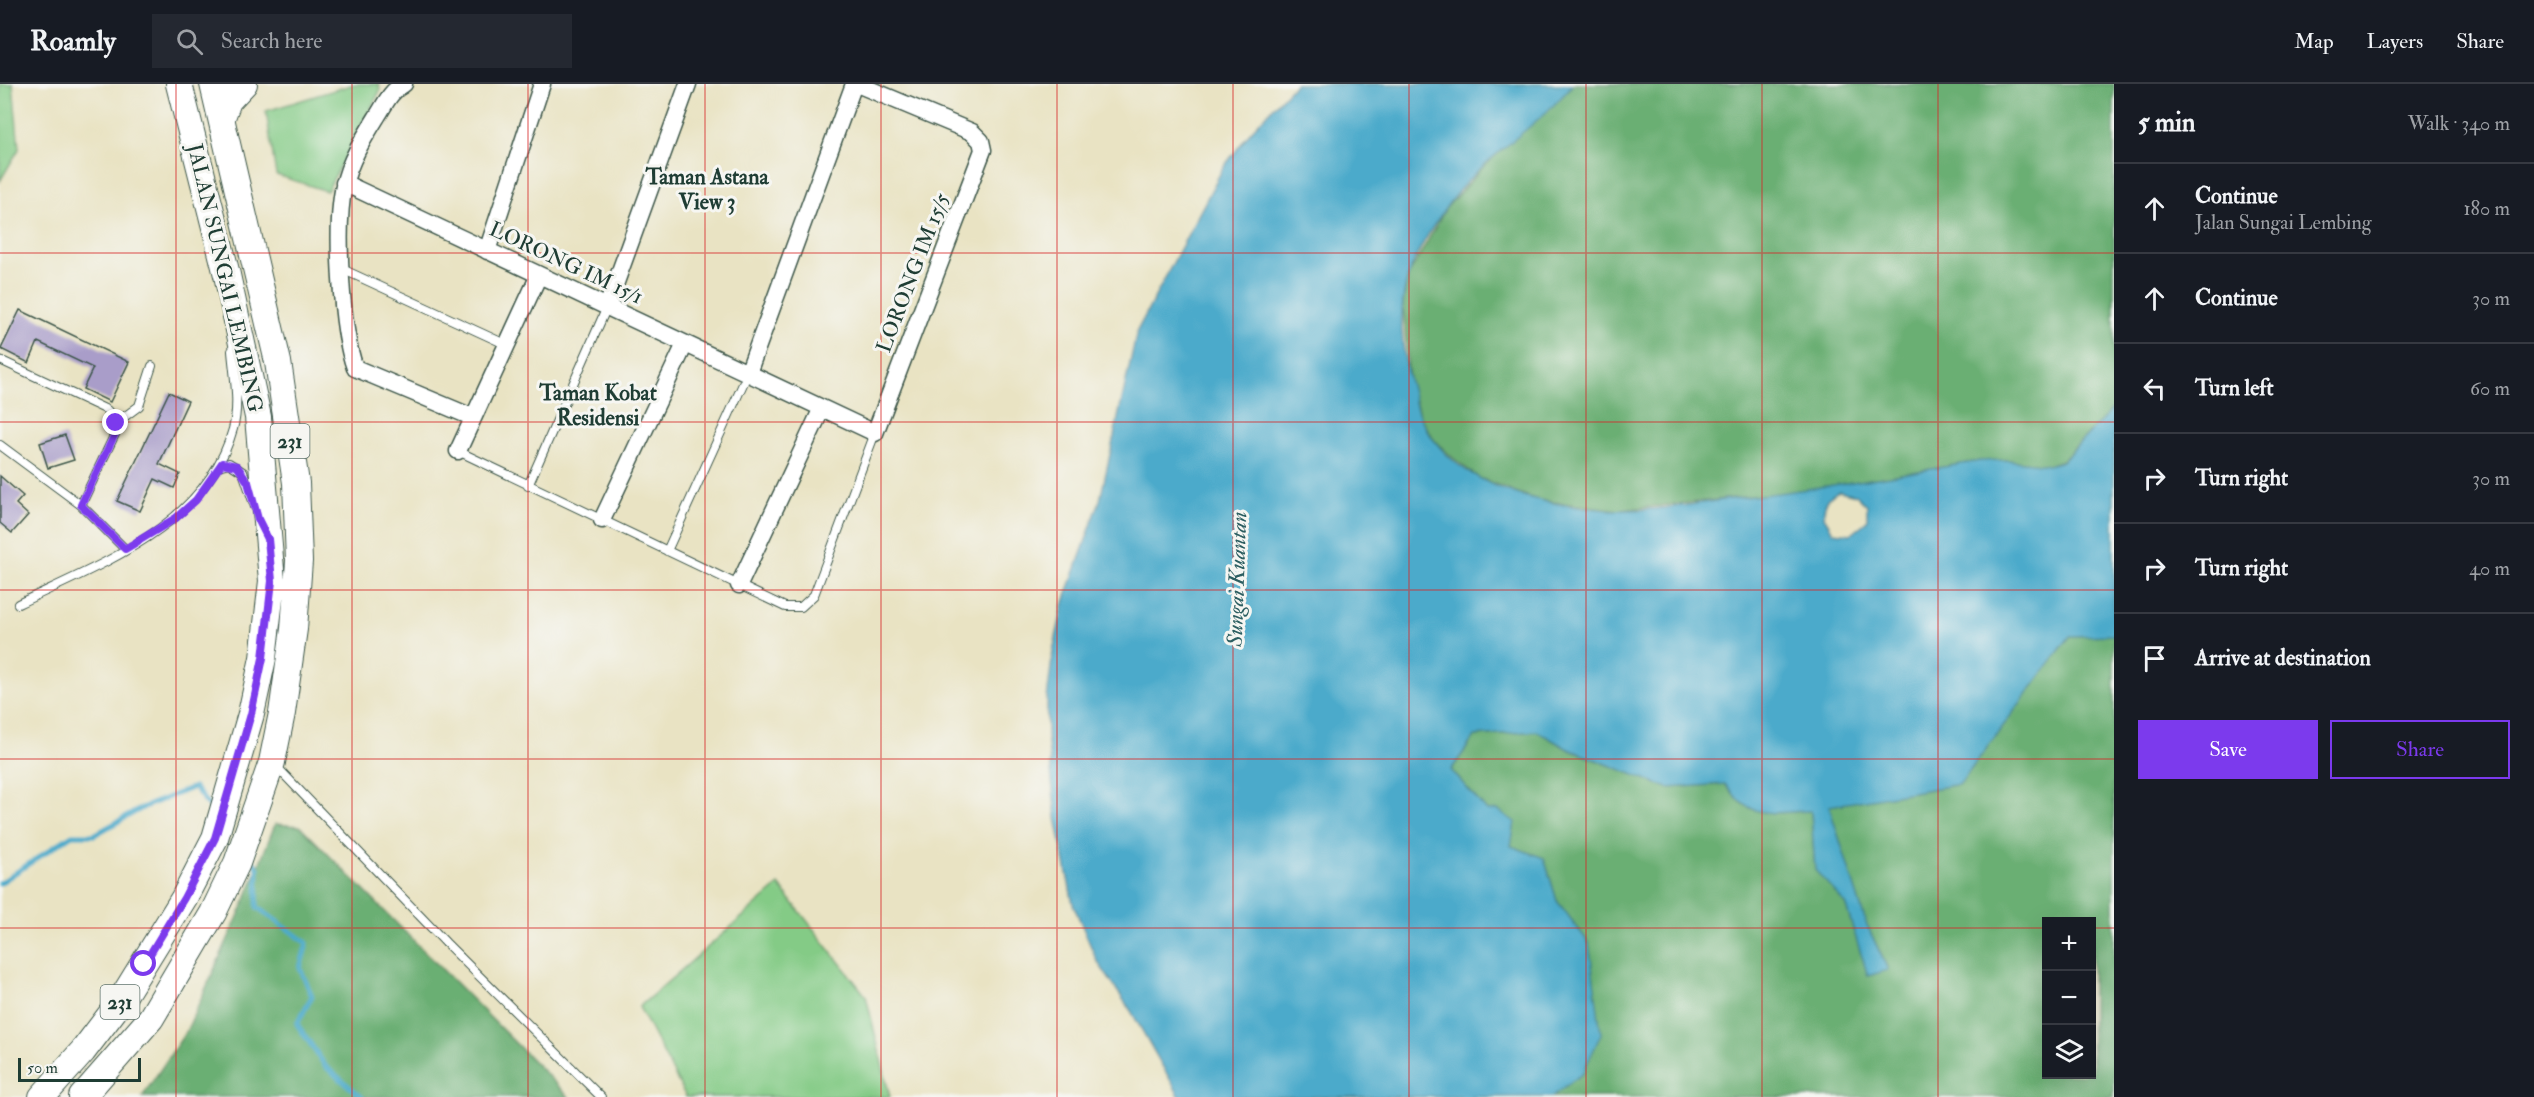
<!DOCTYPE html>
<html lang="en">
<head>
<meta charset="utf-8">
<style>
  :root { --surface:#171b24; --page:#242831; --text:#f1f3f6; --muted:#9ea1a6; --line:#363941; --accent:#7c3aed }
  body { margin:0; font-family:"IM FELL Double Pica",serif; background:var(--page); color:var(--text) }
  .controls { position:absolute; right:18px; bottom:18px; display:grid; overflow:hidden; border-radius:0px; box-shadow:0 6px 24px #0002 }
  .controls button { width:54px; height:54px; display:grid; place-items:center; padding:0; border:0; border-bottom:2px solid var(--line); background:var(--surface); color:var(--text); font:30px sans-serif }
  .scale { position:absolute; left:18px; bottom:15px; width:123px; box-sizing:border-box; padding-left:6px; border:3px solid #1f3d34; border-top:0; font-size:16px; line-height:21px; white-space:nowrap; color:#1f3d34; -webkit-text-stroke:4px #f6f6f2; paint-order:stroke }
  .stop { position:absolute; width:18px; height:18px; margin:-14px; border:4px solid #7c3aed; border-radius:50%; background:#fff }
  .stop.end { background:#7c3aed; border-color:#fff; box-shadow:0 2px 6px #0008 }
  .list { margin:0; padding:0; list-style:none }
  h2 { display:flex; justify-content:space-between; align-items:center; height:78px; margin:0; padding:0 24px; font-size:26px }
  h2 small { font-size:20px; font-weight:400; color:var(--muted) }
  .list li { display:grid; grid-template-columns:39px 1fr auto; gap:18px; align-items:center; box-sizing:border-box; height:90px; padding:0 24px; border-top:2px solid var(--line) }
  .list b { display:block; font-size:22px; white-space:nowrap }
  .list p { margin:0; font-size:20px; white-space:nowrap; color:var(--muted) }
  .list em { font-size:20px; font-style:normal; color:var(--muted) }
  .actions { display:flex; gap:12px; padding:18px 24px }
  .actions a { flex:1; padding:14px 0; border:2px solid var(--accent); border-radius:0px; text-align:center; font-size:21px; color:var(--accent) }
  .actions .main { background:var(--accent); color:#fff }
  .icon { flex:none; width:33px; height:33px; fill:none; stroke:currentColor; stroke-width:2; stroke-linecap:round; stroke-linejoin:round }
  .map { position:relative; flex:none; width:2114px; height:1013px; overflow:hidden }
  header { display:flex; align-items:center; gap:36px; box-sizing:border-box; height:84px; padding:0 30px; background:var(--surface); border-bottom:2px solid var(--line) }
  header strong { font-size:28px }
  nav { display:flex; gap:33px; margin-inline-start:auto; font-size:21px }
  .search { width:420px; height:54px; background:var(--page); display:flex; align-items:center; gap:15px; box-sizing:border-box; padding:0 21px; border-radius:0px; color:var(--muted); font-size:22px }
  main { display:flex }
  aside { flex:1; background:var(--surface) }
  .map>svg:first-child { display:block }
</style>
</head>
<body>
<header>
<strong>Roamly</strong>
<div class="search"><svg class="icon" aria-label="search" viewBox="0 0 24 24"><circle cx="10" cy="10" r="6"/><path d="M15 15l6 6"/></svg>Search here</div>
<nav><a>Map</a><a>Layers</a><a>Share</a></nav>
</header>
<main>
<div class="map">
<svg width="2114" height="1013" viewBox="0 0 2114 1013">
  <rect width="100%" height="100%" fill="#f6f6f2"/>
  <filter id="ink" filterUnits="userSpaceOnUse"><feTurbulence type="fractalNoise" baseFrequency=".0167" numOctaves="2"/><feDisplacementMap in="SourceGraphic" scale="12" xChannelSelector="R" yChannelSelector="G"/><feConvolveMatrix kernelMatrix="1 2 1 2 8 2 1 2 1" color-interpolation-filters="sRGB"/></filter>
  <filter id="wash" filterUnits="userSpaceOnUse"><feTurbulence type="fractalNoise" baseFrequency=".008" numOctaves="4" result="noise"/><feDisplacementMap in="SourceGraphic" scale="24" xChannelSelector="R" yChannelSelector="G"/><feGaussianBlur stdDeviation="1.35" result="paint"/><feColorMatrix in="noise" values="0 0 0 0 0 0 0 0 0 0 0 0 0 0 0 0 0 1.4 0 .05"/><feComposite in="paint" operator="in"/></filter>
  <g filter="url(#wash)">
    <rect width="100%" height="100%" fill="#e9e3c3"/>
    <path fill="#84cb86" stroke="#52845d" stroke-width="1.5" d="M0,0h13l6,65 -19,32z
      M354,0h25l1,7 -53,100 -51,-16 -10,-64z
      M779,801l87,111 24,101h-204l-47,-90z"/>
    <path fill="#6baf73" stroke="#457654" stroke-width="1.5" fill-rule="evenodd" d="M1573,0h541v324l-52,52 -14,5 -41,-5 -27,1 -188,31 -172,18 -83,-10 -58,-22 -26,-20 -18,-17 -15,-24 -11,-36 -6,-77 4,-26 39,-70 37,-41z
      M2114,551v462h-563l32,-24 6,-130 -32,-42 -13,-43 -34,-12 -23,-35 -36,-41 24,-34 62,-5 31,18 100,39 57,-4c25,37 47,28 86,27l4,59 30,33 24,72 19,-6 -22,-46 -38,-117 132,-22 110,-148zM2046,838h46v152h-46z
      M275,740l25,2 269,271h-427l45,-67 58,-129z"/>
    <path fill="#4caacb" stroke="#367480" stroke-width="1.5" fill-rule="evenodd" d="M1295,0h278c-37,46 -95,75 -128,125 -14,20 -31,47 -38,71 -9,32 -5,77 5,109 2,9 4,20 8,28 34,73 127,90 198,93 40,1 81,-7 120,-12 81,-9 161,-24 242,-37l27,-1 41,5 14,-4 52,-53v227l-44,1 -110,148 -131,22 37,117 22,47 -20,6 -23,-73 -30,-33 -4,-59c-42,1 -59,10 -86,-27l-57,4 -100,-39 -31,-18 -62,5 -24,34 36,41 11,-1 17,12 -4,24 33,12 13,43 32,42 12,91 -18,39 -32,24h-371l-49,-86 -34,-50 -24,-57 -17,-86 -9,-83v-36l6,-48 11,-49 36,-102 37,-169 86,-163 28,-37zM1839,407l17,4 11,11v15l-16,13 -18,-2 -9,-15c-1,-12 4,-21 15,-26z"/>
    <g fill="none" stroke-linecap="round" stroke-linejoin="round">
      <path stroke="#4caacb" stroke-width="5" d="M249,772l9,12 -1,39 50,36 -7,25 12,28 -15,28 29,43 36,30
        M0,799l72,-48h22l50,-28 50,-20 21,27"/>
    </g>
    <g id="blocks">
      <path fill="#a99dc9" d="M20,226l109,52 -19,40 -27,-13 10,-21 -55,-26 -9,21 -28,-14z
        M169,308l19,9 -29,63 21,10 -6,14 -19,-9 -15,32 -23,-10z
        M65,351l9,25 -26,8 -8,-25z
        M0,392l23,20 -7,8 12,11 -16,18 -12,-10z"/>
    </g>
  </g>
  <g filter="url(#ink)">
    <use href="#blocks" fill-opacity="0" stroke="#3d5649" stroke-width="1.5"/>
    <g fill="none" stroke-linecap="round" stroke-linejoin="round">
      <g stroke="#3d5649" stroke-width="10">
        <path id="lane" d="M342,185l163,75
          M0,276l107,50 9,12 -1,12 -34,71
          M116,339l23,-17 13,-40
          M0,361l81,60 44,44
          M458,367l327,156h16l13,-12 61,-162
          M218,382l11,-3 14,9 12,35
          M528,402l79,-179
          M667,467l81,-178
          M18,520c83,-40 188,-78 215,-175 7,-25 1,-53 -1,-78
          M274,680l172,179 155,154"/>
      </g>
      <g stroke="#3d5649" stroke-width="19">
        <path id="street" d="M404,0c-13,6 -19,20 -26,31 -13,21 -29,46 -34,71 -9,39 -3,144 11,182l117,49
          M344,99l531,250 108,-283 -2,-9 -9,-9 -115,-48
          M487,167l55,-167
          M607,223l81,-223
          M748,289l106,-289
          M458,367l81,-176
          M602,436l83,-176
          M739,501l83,-177"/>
      </g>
      <g stroke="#3d5649" stroke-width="26">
        <path id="secondary" d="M222,36l7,-19 16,-17"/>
      </g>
      <g stroke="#3d5649" stroke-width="28">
        <path id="primary" d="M42,1013l41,-46 35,-46 66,-107 31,-60 36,-124 12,-56 9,-77 -14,-164 -31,-142 -48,-191
          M82,1013l69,-79 62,-105 24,-50 35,-101 10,-49 12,-84 5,-68 -3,-78 -18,-121 -65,-278"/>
      </g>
      <use href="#lane" stroke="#fff" stroke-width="8"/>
      <use href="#street" stroke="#fff" stroke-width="16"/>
      <use href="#secondary" stroke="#fff" stroke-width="24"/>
      <use href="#primary" stroke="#fff" stroke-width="26"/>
    </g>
  </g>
  <g fill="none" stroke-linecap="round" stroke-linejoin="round" filter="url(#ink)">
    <path stroke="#7c3aed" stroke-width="8" d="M116,339l-1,11 -34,71 44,44 51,-31 20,-18 26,-37 15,3 11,16 10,37 10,20 4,42 -9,77 -12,56 -36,124 -31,60 -40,66"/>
  </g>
  <path fill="none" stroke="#d62828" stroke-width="1.5" stroke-opacity="0.55" d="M176,0v1013M352,0v1013M528,0v1013M705,0v1013M881,0v1013M1057,0v1013M1233,0v1013M1409,0v1013M1586,0v1013M1762,0v1013M1938,0v1013M0,169h2114M0,338h2114M0,506h2114M0,675h2114M0,844h2046M2092,844h22"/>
  <g text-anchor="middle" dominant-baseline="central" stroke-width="6" stroke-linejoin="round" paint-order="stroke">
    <g fill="#f6f6f2" stroke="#60746d" stroke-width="1.5">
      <rect x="270.5" y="340" width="39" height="34" rx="4.5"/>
      <rect x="100.5" y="901" width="39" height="34" rx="4.5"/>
    </g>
    <g font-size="20" font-weight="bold" fill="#1f3d34">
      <text x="290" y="357">231</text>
      <text x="120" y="918">231</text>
    </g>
    <g font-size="21" fill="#1f3d34" stroke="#f6f6f2">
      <text transform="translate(566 179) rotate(25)">LORONG IM 15/1</text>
      <text transform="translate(913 189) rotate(-69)">LORONG IM 15/5</text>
      <text transform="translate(225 194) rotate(77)">JALAN SUNGAI LEMBING</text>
    </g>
    <g font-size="22" font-weight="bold" fill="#1f3d34" stroke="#f6f6f2">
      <text x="707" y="93">Taman Astana<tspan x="707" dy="25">View 3</tspan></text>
      <text x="598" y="309">Taman Kobat<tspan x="598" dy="25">Residensi</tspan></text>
    </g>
    <g font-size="22" font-style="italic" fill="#2c5e61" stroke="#f6f6f2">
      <text transform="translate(1237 495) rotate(-88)">Sungai Kuantan</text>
    </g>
  </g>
</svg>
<div class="controls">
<button>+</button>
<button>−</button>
<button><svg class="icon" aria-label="layers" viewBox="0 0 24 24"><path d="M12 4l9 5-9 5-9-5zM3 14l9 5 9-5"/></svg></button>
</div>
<div class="scale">50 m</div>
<div class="stop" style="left:144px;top:880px"></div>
<div class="stop end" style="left:116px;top:339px"></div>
</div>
<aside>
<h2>5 min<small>Walk · 340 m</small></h2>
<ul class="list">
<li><svg class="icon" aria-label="ahead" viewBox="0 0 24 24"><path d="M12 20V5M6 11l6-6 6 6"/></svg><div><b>Continue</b><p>Jalan Sungai Lembing</p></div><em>180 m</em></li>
<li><svg class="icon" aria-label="ahead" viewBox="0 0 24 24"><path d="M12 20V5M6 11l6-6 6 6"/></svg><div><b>Continue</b></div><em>30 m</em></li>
<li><svg class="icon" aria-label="left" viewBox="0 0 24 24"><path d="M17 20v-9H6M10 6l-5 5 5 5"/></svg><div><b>Turn left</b></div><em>60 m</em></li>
<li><svg class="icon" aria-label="right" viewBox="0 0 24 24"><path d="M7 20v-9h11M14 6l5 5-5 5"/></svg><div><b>Turn right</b></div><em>30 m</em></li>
<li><svg class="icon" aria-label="right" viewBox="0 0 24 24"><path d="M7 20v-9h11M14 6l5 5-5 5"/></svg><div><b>Turn right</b></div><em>40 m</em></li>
<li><svg class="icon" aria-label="arrive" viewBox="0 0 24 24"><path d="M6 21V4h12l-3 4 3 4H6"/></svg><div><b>Arrive at destination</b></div></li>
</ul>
<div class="actions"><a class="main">Save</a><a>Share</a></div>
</aside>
</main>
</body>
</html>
